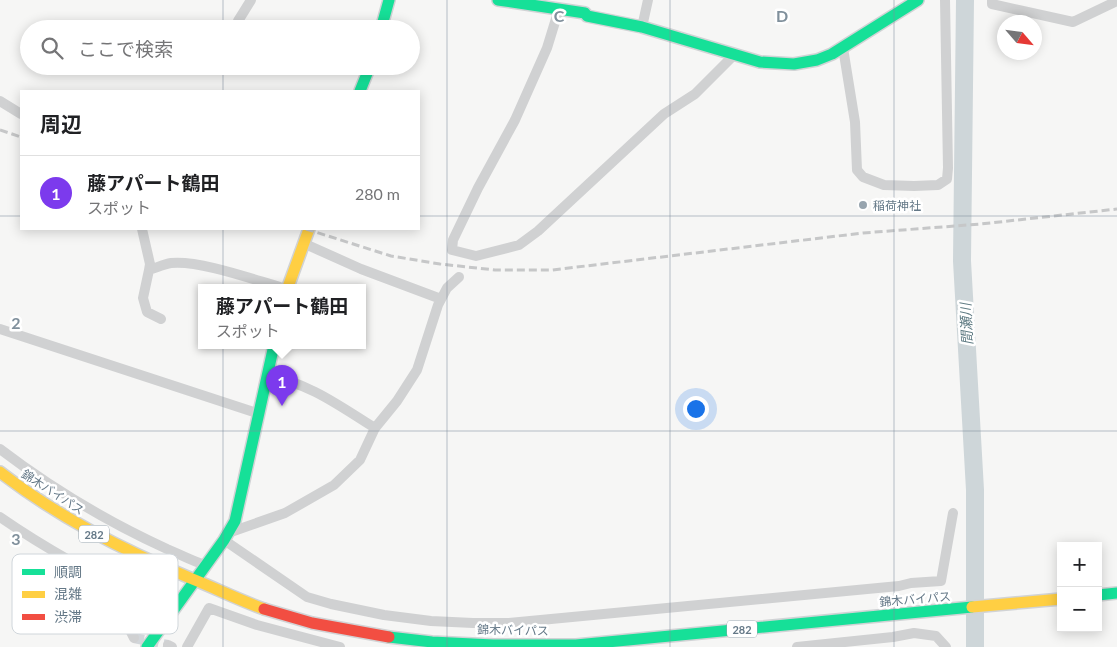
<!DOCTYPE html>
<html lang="ja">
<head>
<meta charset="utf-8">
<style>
  :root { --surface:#fff; --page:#f6f6f6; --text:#202124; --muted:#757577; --line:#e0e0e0; --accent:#7c3aed }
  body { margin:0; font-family:Lato,"Noto Sans JP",sans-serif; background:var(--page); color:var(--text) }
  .controls { position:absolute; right:15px; bottom:15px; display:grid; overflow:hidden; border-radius:0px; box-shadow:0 2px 12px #0003 }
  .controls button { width:45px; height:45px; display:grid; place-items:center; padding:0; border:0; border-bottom:1px solid var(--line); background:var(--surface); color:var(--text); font:25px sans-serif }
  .compass { position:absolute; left:997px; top:15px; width:45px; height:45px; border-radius:50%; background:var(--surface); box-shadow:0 2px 12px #0003; rotate:118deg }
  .you { position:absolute; left:695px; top:408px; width:18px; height:18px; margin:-12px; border:4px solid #fff; border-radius:50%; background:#1a73e8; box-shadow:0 0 0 8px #1a73e833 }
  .badge { display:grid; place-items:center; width:32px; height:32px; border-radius:50%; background:var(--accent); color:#fff; font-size:16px; font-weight:700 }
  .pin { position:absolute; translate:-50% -41px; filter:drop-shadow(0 1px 2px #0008) }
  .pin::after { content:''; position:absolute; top:26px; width:18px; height:15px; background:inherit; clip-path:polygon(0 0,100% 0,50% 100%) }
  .popup { position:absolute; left:198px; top:284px; width:168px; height:65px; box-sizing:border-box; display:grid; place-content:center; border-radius:0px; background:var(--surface); filter:drop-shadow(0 1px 4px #0005); font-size:16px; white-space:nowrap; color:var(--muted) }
  .popup b { font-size:19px; color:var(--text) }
  .popup::after { content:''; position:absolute; left:50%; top:100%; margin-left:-10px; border:10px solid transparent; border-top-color:var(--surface) }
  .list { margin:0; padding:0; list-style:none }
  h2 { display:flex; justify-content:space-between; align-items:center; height:65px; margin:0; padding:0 20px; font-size:21px }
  h2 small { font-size:16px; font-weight:400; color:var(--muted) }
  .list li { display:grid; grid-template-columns:32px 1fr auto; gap:15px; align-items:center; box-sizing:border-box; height:75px; padding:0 20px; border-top:1px solid var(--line) }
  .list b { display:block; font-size:19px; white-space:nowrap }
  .list p { margin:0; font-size:16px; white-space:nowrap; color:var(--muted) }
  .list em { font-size:16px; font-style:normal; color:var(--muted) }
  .icon { flex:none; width:28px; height:28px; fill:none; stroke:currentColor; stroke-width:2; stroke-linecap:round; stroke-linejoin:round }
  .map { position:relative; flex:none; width:1117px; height:647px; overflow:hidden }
  .search { position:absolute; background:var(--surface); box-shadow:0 2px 12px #0003; left:20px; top:20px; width:400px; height:55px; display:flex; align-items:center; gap:12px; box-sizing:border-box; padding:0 18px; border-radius:28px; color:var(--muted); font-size:19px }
  .panel { position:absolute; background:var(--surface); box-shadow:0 2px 12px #0003; left:20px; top:90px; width:400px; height:140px; border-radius:0px }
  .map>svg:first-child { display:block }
</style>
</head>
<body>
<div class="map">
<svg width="1117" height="647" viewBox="0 0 1117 647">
  <rect width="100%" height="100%" fill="#f6f6f5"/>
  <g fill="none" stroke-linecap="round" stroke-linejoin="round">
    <path stroke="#ced6d9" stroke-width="18" d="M965,0l-3,261 13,229v157"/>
    <path stroke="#d2d6da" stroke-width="10" stroke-dasharray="10 5" stroke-linecap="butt" d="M134,638l34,7"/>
    <g stroke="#d1d3d5" stroke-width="14">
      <path id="fast" d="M498,0l87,13 2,3 55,11 118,35 34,2 23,-4 15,-6 86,-54
        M381,29l8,-29
        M360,91l10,-25
        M1098,595l19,-2
        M389,637l43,5 61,3h83l396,-38
        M147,647l77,-107 11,-19 39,-176"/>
    </g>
    <g stroke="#d1d3d5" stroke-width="14">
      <path id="slow" d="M288,287l21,-58
        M0,472c60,46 121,77 190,106 25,10 49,22 74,31
        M972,607l89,-8"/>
    </g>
    <g stroke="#d1d3d5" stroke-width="14">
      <path id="jam" d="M264,609l48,14 77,14"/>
    </g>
    <path stroke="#d0d1d2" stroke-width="10" d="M992,0v4l81,18 44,-21
      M559,9l-12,39 -32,72 -37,68 -25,52 -1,10 24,6 43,-11 19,-14 126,-117 31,-20 39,-39
      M642,27l6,-27
      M236,29l2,-8 13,-21
      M843,48l12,74 2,48 6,7 21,8 30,1 24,-1 9,-6 1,-11 -3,-168
      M0,101l21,13
      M142,229l8,35 -1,6
      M303,243l58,26 80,30
      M161,319l-14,-7 -4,-14 6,-28c7,-2 15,-6 22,-7 28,-3 81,16 109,24
      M0,329l260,85
      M267,376c41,6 74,31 108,52
      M0,449c51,39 108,73 167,100 12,5 25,12 38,16
      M0,517c46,32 95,58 145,84l-16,27 5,10
      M228,533l57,-20 49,-28 26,-25 15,-32 22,-27 20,-31 21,-65 9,-17 12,-11
      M224,540l83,57 24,7 53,11 47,6 42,2h36l390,-37 12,-3 30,-2 12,-68
      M168,645l4,2
      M187,647l22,-39 48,17 83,22
      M797,647l96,-10 21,-4 22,3 10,11"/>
    <use href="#fast" stroke="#16e098" stroke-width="11"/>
    <use href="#slow" stroke="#ffcf43" stroke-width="11"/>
    <use href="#jam" stroke="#f24e42" stroke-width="11"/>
    <path stroke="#c6c7c8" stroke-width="3" stroke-dasharray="8 4" stroke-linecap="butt" d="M0,130l21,7
      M306,229l85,27 49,8 55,6h57l311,-37 118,-9 136,-15"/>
  </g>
  <path fill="none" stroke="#80909c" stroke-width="1" stroke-opacity="0.55" d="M223,0v29M447,0v647M670,0v647M894,0v647M223,66v25M0,216h21M419,216h698M223,229v418M0,431h1117"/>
  <circle fill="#97a4ae" stroke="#fff" stroke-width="2" cx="863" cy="205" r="5"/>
  <g text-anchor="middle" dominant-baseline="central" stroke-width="5" stroke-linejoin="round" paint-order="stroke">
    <g fill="#fff" stroke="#92a0ab" stroke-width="1">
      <rect x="79" y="525.5" width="30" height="17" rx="4"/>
      <rect x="727" y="620.5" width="30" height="17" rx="4"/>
    </g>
    <g font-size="11" font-weight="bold" fill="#647887">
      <text x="94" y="534">282</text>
      <text x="742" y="629">282</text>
    </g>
    <g font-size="12" fill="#647887" stroke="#fff" text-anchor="start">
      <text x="873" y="205">稲荷神社</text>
    </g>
    <g font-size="12" fill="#647887" stroke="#fff">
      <text transform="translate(53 492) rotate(33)">錦木バイパス</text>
      <text transform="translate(915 599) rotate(-5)">錦木バイパス</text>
      <text transform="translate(513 630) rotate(1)">錦木バイパス</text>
    </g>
    <g font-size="14" font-style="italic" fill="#5f7b83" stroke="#fff">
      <text transform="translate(966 324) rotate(-93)">間瀬川</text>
    </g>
  </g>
  <rect x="12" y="554" width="166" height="80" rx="8" fill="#fff" stroke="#d0d6db" stroke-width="1"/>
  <rect x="22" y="569" width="23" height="6" fill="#16e098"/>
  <rect x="22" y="591" width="23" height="7" fill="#ffcf43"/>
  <rect x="22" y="614" width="23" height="6" fill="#f24e42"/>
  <g font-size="14" fill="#647887">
    <text x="54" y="577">順調</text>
    <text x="54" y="599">混雑</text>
    <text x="54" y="622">渋滞</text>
  </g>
  <g font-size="16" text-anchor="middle" font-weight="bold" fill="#80909c" stroke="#fff" stroke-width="5" stroke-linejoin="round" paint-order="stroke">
    <text x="559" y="22">C</text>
    <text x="782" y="22">D</text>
    <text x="16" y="329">2</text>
    <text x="16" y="545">3</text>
  </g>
</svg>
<div class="controls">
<button>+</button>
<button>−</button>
</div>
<svg class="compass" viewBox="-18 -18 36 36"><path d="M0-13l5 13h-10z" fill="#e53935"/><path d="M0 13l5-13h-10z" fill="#757577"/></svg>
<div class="you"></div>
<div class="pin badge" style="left:282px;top:406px">1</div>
<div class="popup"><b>藤アパート鶴田</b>スポット</div>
<div class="search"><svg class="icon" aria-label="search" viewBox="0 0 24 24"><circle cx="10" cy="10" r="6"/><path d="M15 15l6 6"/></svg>ここで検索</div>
<section class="panel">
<h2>周辺<small></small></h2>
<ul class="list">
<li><span class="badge">1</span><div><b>藤アパート鶴田</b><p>スポット</p></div><em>280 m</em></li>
</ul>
</section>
</div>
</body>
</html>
